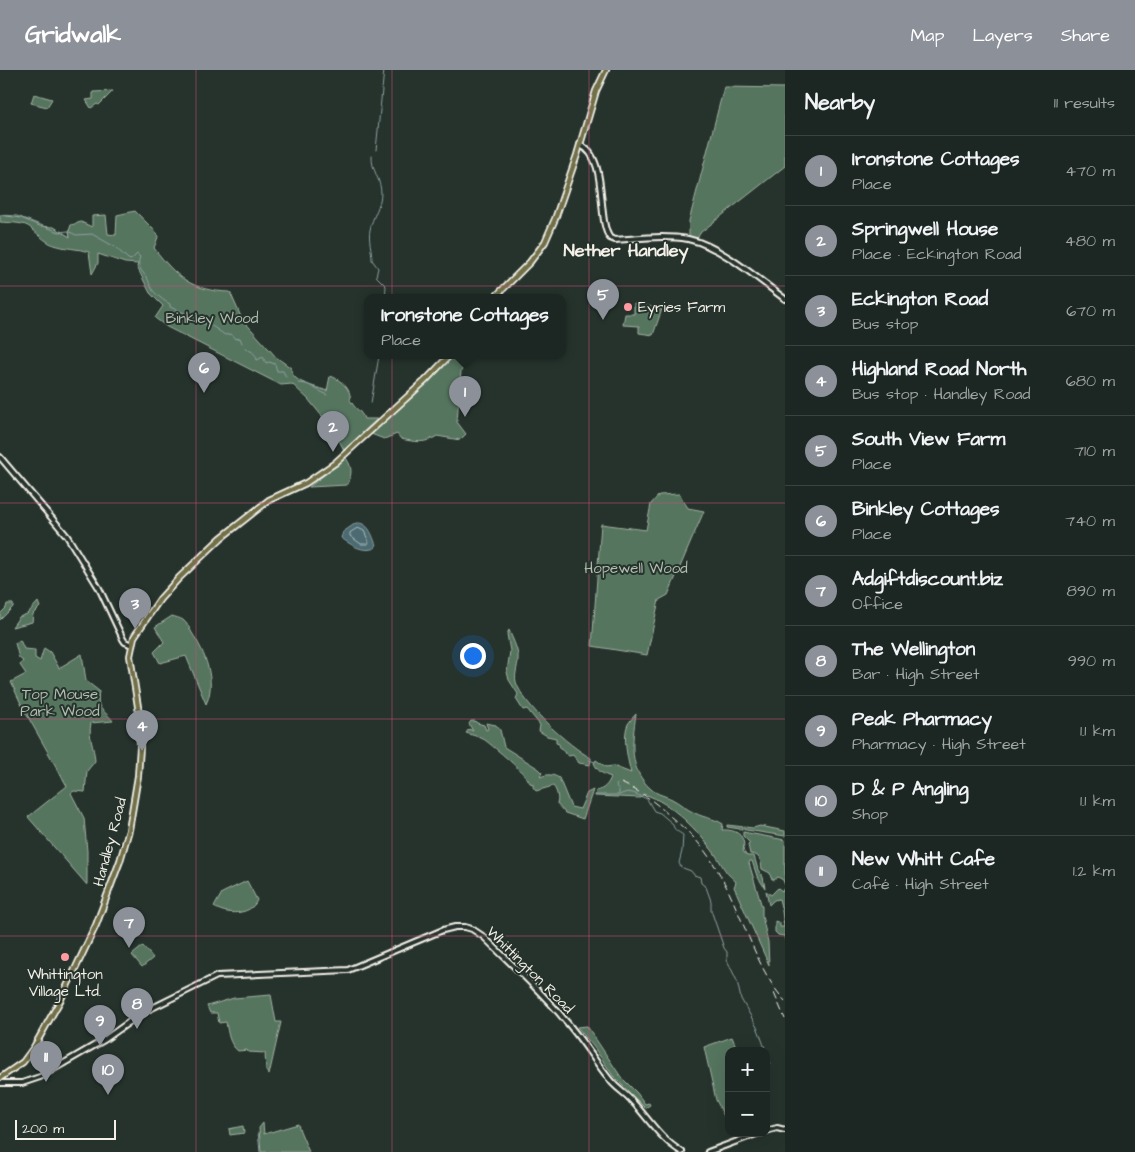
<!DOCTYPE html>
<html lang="en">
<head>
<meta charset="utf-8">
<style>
  :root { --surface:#1c2622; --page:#252e2a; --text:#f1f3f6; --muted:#a0a5a5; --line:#3a4340; --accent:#8c9099 }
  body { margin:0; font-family:"Architects Daughter",sans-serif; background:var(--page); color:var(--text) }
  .controls { position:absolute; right:15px; bottom:15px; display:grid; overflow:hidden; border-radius:10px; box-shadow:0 5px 20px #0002 }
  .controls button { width:45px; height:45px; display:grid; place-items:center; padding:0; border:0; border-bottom:1px solid var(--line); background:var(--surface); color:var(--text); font:25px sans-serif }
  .scale { position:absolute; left:15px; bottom:12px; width:101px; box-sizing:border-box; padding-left:5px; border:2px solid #f4f1e8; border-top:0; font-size:14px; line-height:18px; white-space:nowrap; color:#f4f1e8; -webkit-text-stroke:4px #26332d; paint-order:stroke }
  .you { position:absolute; left:472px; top:585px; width:18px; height:18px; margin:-12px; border:4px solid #fff; border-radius:50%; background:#1a73e8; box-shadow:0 0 0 8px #1a73e833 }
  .badge { display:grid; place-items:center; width:32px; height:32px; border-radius:50%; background:var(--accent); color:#fff; font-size:16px; font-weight:700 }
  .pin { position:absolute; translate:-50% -41px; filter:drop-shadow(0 1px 2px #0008) }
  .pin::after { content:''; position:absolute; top:26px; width:18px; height:15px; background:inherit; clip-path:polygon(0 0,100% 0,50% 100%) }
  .popup { position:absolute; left:364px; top:224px; width:202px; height:65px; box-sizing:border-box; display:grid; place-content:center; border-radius:10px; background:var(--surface); filter:drop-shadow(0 1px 4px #0005); font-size:16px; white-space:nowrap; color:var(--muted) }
  .popup b { font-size:19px; color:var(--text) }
  .popup::after { content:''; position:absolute; left:50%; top:100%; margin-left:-10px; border:10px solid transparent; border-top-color:var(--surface) }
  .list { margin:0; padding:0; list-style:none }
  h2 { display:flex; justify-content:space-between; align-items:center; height:65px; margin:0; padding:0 20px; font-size:21px }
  h2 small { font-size:16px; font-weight:400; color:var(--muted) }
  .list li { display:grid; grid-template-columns:32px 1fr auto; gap:15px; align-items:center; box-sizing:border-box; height:70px; padding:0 20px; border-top:1px solid var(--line) }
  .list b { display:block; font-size:19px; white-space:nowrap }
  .list p { margin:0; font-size:16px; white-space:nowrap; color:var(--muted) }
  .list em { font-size:16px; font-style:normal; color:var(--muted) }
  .map { position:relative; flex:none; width:785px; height:1082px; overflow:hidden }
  header { display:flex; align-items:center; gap:30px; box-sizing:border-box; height:70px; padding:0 25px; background:var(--accent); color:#fff }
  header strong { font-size:24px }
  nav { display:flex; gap:28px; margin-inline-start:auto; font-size:18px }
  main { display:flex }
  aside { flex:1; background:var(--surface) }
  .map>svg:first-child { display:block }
</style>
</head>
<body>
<header>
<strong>Gridwalk</strong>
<nav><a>Map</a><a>Layers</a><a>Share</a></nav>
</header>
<main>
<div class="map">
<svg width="785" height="1082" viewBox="0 0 785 1082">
  <rect width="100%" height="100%" fill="#26332d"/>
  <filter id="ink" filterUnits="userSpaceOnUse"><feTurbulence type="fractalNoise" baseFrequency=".02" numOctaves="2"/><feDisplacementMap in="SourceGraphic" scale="10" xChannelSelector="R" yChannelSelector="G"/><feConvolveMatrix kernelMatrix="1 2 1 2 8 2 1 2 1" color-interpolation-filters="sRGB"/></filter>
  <g filter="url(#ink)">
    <path fill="#54745e" stroke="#a4b2a3" d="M724,17l61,1v78l-84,66 -4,6 -8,-1v-16z
      M113,21l-14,14 -2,-1 -6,4 -5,-8 7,-1v-7z
      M34,24l18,5 -5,8 -16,-4z
      M135,141l21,21 2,5 -4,11c22,29 38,43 76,44l12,27 34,38 15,11c0,15 24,18 36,23l3,-15c8,2 19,11 20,19 2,7 -2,2 2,8 4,7 9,7 12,16h13l-33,31 -9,-17 -4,4 -5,-16 -18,-22 -16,-15 -11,1 -114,-58 -12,-9 8,-12 -13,-13 -13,-26 1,-3 -13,-1 -27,-9v9l-6,11 -3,-22c-12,-4 -23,-3 -35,-7 -11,-4 -17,-13 -26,-19 -8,-4 -19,-3 -28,-4v-7l21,3 19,8 14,1 16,10 -1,-6 2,-6 10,-3 11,5v-11l14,-1 2,19 8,1 1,-20z
      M634,233l28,6 -9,26 -14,-2v-7l-16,-1 2,-11h9z
      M454,286h18l-11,15 -4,51 9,12 -6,6 -23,-4c-12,8 -22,6 -36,3l-4,-5 -13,5 -13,-5 44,-39z
      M346,388c7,10 6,17 1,27l-38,2z
      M679,424l9,14 16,3 -36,84 -9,5 -12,55 -55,-9 9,-122 45,6 5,-26 8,-9z
      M38,532l2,5 -7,7 -1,8 -20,5 7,-10 8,-3z
      M7,534h6v3l-13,13v-6l6,-6z
      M172,546c3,1 8,2 11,4 4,3 7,9 9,13 13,19 25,49 14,71l-20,-48 -26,7 -6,-11 10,-10 -9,-15z
      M509,560c3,8 8,17 9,25 1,10 -4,18 -2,27 7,23 54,65 75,76l-1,7 -11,-2 -6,-8 -4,1c-5,-4 -9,-6 -10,-12l-3,-1v-5l-9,-2 -8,-5 1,-6 -13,-16 -4,1 -7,-11 2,-5 -9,-14 -2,-8 3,-21 -3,-17z
      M20,570l4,9 11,1v8l5,3 4,-13 6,4 9,16 23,-14 4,27 13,10c-3,20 4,17 14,30l-22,2c-3,16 3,22 4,38l-8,10 -2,21 -11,-1 -3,2 13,25 3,33v34l-59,-68 39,-31 -44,-78 -12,-26 15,-8 -6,-9 3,-4 -4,-3 -4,-15z
      M636,644c-4,28 -8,55 15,75 5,5 15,7 21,10 8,4 15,11 23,14 9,5 19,5 28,11l-1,6c13,-1 25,5 21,21l4,5h7l4,14 5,7 2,11 -8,-12 -5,-15h-2l-1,2 13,44v9l6,26 1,23 -35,-78 2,-5c-2,-3 -5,-5 -8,-8 -5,-6 -8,-13 -13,-20 -17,-23 -43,-51 -71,-60l-4,4 -45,-2 1,-5c8,-2 12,-6 15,-14 -8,-3 -13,-5 -17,-14l2,-3 10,7 7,-1 18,7c-3,-12 -9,-37 -3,-49 2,-3 5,-7 8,-10z
      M471,651h4l2,2 7,2 2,5 2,-1 -2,-6 10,2 4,5 4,17 35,22 3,3 -2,5c7,-3 13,-3 19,1l12,29 9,2 7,-16 6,-3 -10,29 -18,-6 -8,-9c2,-5 0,-14 -4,-18l-17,5 -3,-4v-3l-3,-1c-5,-11 -35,-35 -45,-43 -5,-3 -13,-5 -19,-7l3,-4 4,2 -4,-7z
      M727,755l26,3 7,-2 25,5v5l-58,-9z
      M743,762l42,8v45l-2,-5 -5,-3 -4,3 -3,-2 -1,-5 -8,-4c-1,-8 -2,-15 -12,-15l-2,-9 2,-2 -7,-7z
      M247,811l10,19c-6,16 -31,15 -43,7l8,-14z
      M785,817v53l-1,-4 -6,-1 -3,-3v-11l5,2v4h4l-2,-16 -3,-12 -5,1 -5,5 -3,-14 5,4 7,-7 4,3z
      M143,876l10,12 -11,9 -10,-12z
      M271,925l5,27h5l-12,53 -3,-4 -1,-18 -17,-1 -1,-2 -9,1c-9,-7 -10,-18 -12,-29l-7,1 -2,-10h-7l-3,-7 27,-8z
      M587,956l34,51 16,16 8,11 4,-1 1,2 -5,3 -31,-31 -21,-31 -16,-19z
      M732,967l6,14h-9v70l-2,1 -11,-22 -12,-53z
      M263,1053l1,11 34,-10 2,7 9,21h-48l-2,-24z
      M243,1056l1,7 -14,2 -1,-6z"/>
    <path fill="#4b6b72" stroke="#8fa1a1" d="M356,453c13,-1 16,12 20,22l-1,3c-13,5 -23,-3 -34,-10l2,-6z"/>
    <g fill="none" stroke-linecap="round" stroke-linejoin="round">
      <path stroke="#b0bbb9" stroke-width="1" d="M358,458l6,3 5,11 -1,2h-7l-11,-8v-3z"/>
      <path stroke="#8fa1a1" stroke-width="1" d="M376,80l8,-80
        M372,86c-1,14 9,23 9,37 0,13 -9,24 -11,37 -2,9 2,20 2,30l6,8 -2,8 10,10 -1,12
        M0,145l17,1 42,16 9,-1 8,4 16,-1 23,13 13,12 3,1 6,-6 3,3c-4,9 2,14 7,21 3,4 2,8 5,11 2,4 13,13 18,15v3l28,12 1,5h10l16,11 6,-1 4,5 5,-1 2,5
        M245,278c6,3 11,5 12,12l6,-3 3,6 3,-1 6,2 2,7h6l3,6
        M298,313l9,1 20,11
        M371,333l8,-47
        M589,690l6,2
        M617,714l-1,2 3,4v4
        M595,725h24l8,-3 6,1 14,6 7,12 6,2 13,11c0,6 6,8 10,11l-1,16 -3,12 2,4
        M683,798l8,3 3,4 6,2 1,6 5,4 5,14v9l13,38 3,4v8l10,21 4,18 17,30 8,22
        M766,983l4,10
        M258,1062l2,20"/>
      <g stroke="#f4f1e8" stroke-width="8">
        <path id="minor" d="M580,75c29,12 16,75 30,93l5,2c23,-2 50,-5 73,-1 33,7 70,40 97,60
          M0,387l67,79 32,52 24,51 2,3 7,3
          M0,1013h22l18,-6 64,-37 38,-27 75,-37 131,-6 95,-40 12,-3h10l7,2 12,8c27,27 56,53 80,82 17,19 30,41 46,61 6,8 15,13 22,21 17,18 28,38 50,51
          M766,1061l11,-3 8,2
          M708,1082l51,-19"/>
      </g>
      <g stroke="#f4f1e8" stroke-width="8">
        <path id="major" d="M494,228l36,-36 15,-20 10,-23 22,-64 19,-64 10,-21
          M0,1008l23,-16 11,-15 27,-48 35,-74 24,-64 9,-31 9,-54 2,-29 -1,-34 -9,-57 4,-19 26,-38 19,-21 42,-40 48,-38 37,-17 29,-20 91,-83 23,-24"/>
      </g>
      <use href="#minor" stroke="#26332d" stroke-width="4"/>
      <use href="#major" stroke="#71704a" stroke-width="4.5"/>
      <path stroke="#f4f1e8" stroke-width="1" stroke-dasharray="8 4" stroke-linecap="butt" d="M621,713c22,10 33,18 50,34 8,7 16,13 23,21 23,25 36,55 49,86 12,27 22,55 42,77
        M774,923l11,26"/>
    </g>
  </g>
  <path fill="none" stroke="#ce4e7e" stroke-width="1" stroke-opacity="0.55" d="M196,0v1082M392,0v1082M589,0v1082M0,216h785M0,433h785M0,649h785M0,866h785"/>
  <g fill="#ff9aa2" stroke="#26332d" stroke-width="2">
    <circle cx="628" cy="237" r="5"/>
    <circle cx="65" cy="887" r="5"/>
  </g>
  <g text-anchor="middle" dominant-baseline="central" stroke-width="4" stroke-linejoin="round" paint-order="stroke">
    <g font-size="15" fill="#f4f1e8" stroke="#26332d" text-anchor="start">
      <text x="638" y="237">Eyries Farm</text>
      <text x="65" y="904" text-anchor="middle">Whittington<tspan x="65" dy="17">Village Ltd.</tspan></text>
    </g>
    <g font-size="15" fill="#b4bfb1" stroke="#26332d">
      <text x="212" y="248">Binkley Wood</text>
      <text x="636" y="498">Hopewell Wood</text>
      <text x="60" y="624">Top Mouse<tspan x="60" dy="17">Park Wood</tspan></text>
    </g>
    <g font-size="15" fill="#f4f1e8" stroke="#26332d">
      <text transform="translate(110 772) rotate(-75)">Handley Road</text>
      <text transform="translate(530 900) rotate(45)">Whittington Road</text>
    </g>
    <g font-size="18" font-weight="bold" fill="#f4f1e8" stroke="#26332d">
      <text x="626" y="180">Nether Handley</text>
    </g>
  </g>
</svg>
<div class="controls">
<button>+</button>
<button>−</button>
</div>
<div class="scale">200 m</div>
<div class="you"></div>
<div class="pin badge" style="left:465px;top:347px">1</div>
<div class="popup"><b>Ironstone Cottages</b>Place</div>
<div class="pin badge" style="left:333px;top:382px">2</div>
<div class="pin badge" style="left:135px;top:559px">3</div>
<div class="pin badge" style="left:142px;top:681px">4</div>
<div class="pin badge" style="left:603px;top:250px">5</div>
<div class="pin badge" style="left:204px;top:323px">6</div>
<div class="pin badge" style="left:129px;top:878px">7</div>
<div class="pin badge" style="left:137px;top:959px">8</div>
<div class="pin badge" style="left:100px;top:976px">9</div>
<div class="pin badge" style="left:108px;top:1025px">10</div>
<div class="pin badge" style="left:46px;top:1012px">11</div>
</div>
<aside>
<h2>Nearby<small>11 results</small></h2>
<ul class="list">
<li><span class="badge">1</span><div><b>Ironstone Cottages</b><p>Place</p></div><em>470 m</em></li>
<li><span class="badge">2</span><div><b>Springwell House</b><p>Place · Eckington Road</p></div><em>480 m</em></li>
<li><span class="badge">3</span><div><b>Eckington Road</b><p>Bus stop</p></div><em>670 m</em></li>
<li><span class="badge">4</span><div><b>Highland Road North</b><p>Bus stop · Handley Road</p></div><em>680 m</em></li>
<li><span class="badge">5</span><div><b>South View Farm</b><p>Place</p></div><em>710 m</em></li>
<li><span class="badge">6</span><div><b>Binkley Cottages</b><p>Place</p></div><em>740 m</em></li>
<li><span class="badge">7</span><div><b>Adgiftdiscount.biz</b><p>Office</p></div><em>890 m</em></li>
<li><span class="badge">8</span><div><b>The Wellington</b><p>Bar · High Street</p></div><em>990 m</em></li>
<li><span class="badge">9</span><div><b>Peak Pharmacy</b><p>Pharmacy · High Street</p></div><em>1.1 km</em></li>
<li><span class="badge">10</span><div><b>D &amp; P Angling</b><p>Shop</p></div><em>1.1 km</em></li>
<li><span class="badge">11</span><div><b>New Whitt Cafe</b><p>Café · High Street</p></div><em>1.2 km</em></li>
</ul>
</aside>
</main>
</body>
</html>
